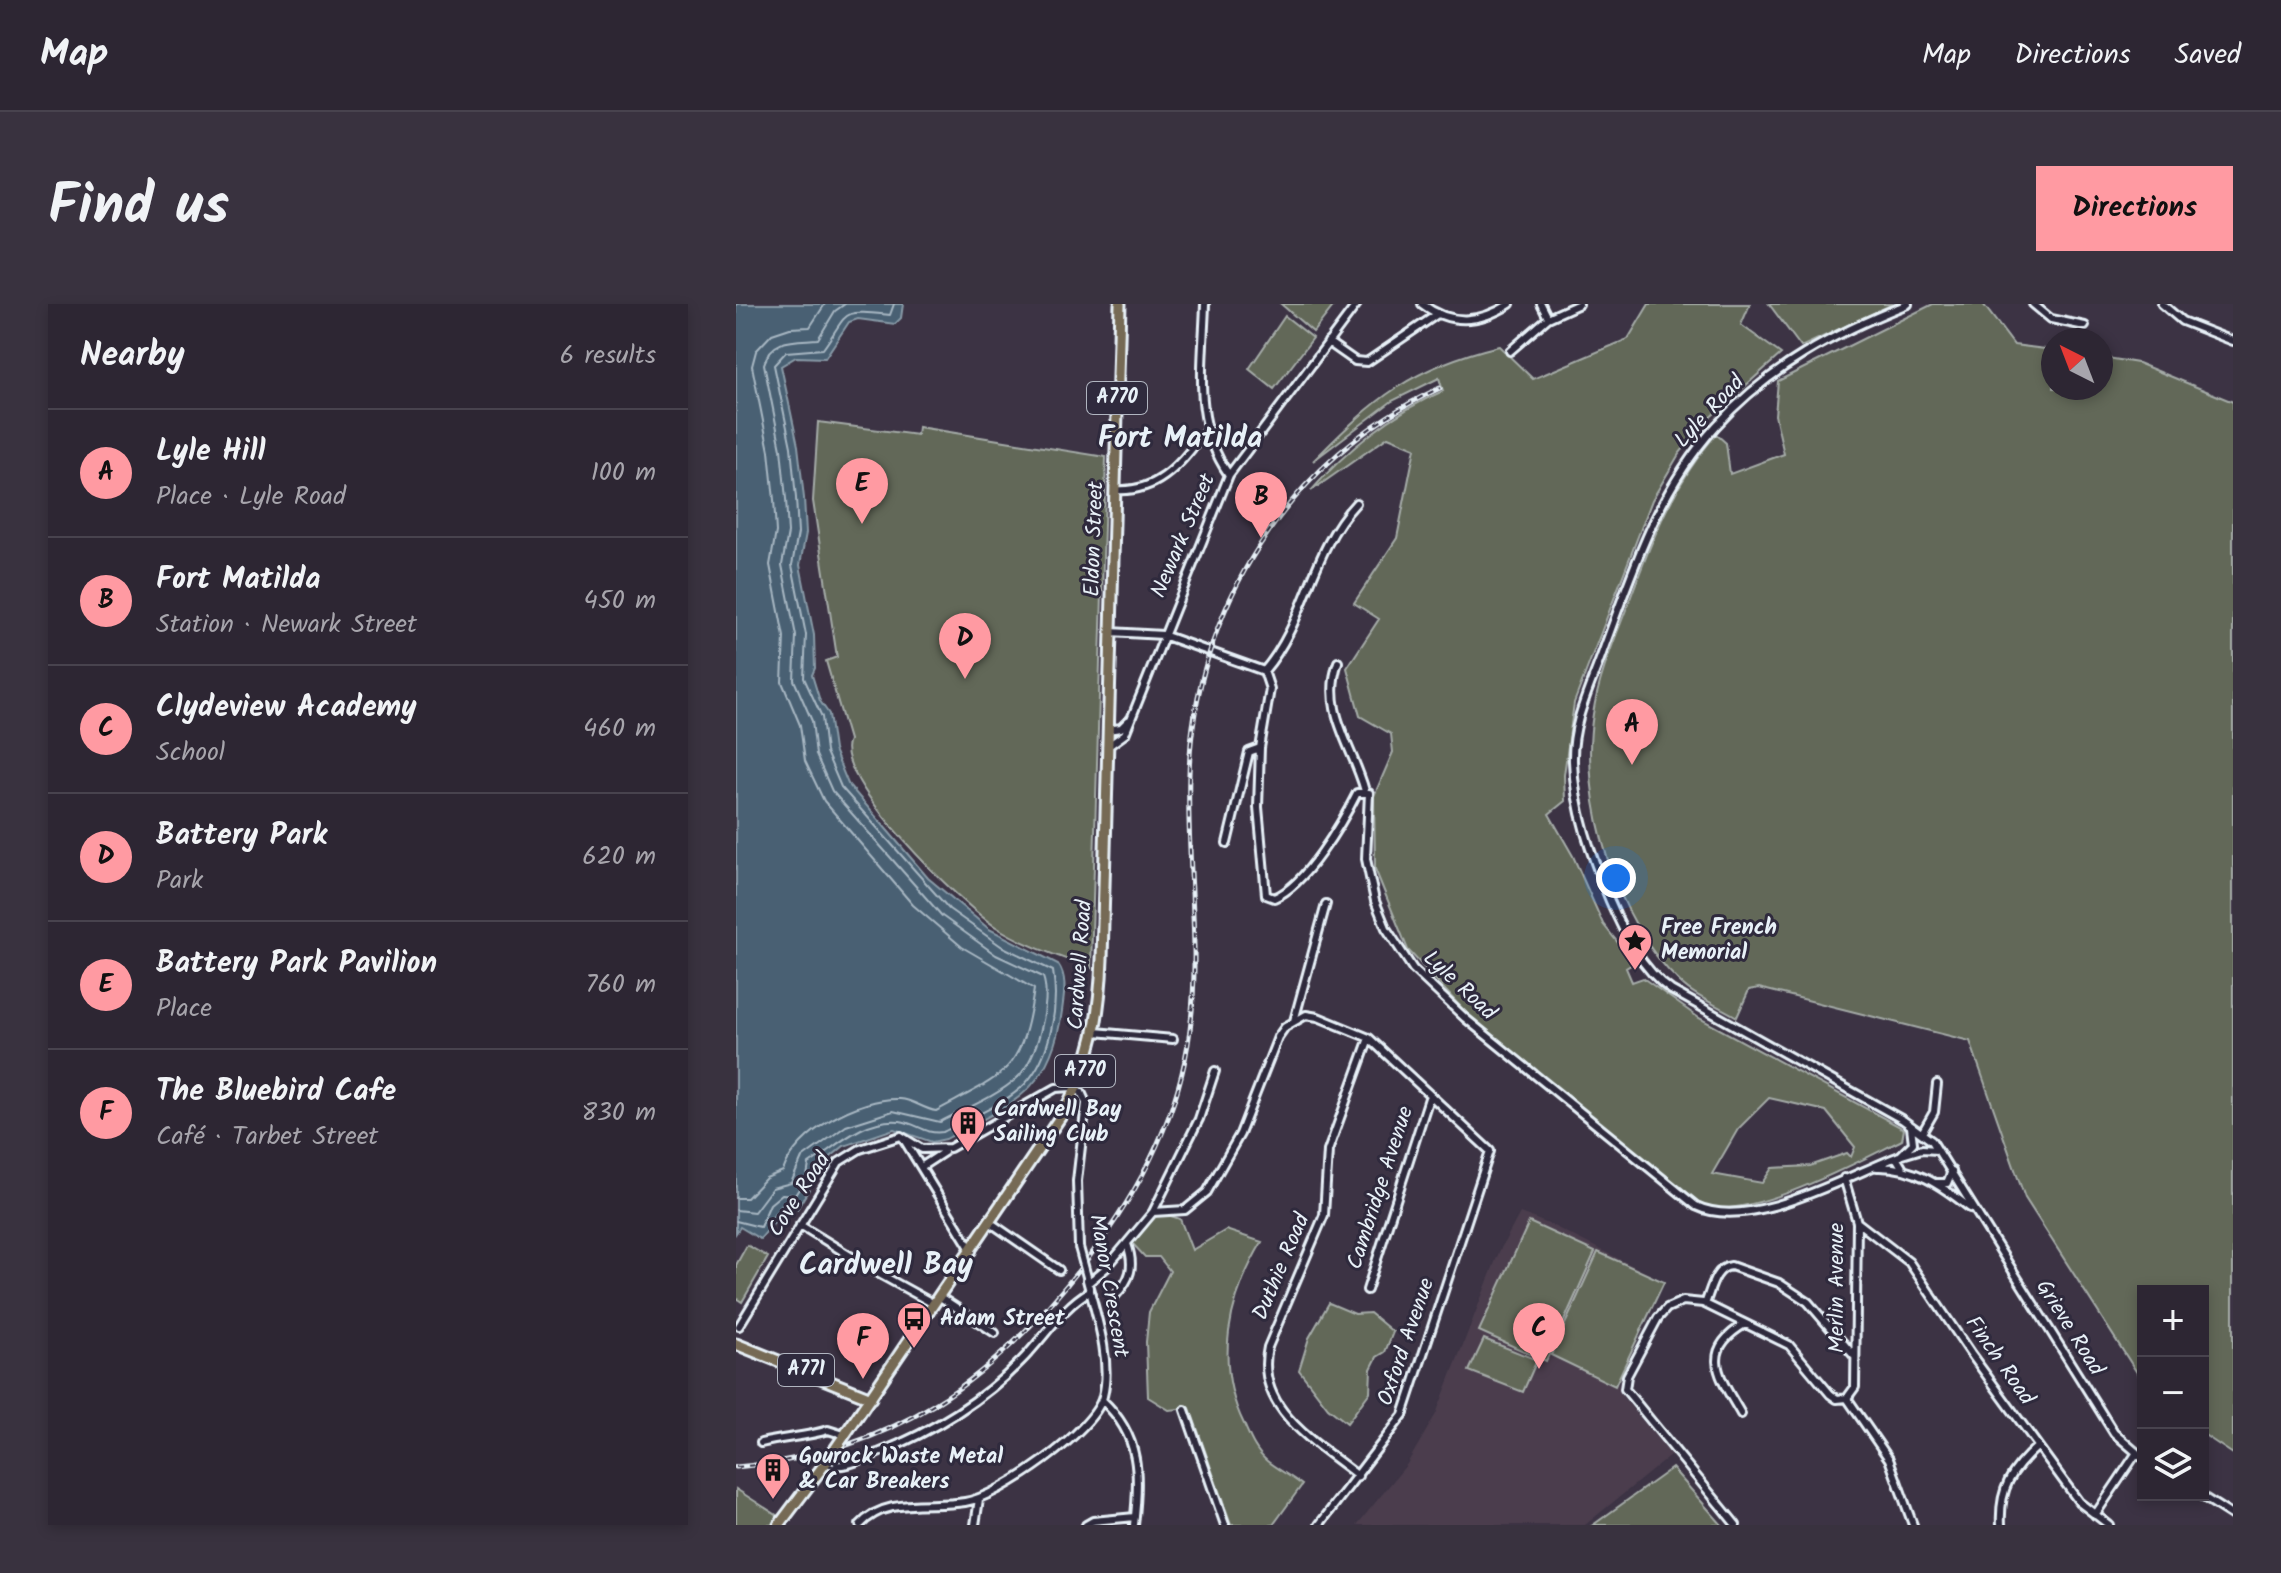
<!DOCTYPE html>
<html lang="en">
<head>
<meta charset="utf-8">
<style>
  :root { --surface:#2d2633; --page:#39323f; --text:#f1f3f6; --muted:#a7a5ac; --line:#48434e; --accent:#ff9aa2 }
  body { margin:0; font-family:Kalam,sans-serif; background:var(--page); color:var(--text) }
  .controls { position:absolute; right:24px; bottom:24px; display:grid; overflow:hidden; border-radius:0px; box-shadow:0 4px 12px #0003 }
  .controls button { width:72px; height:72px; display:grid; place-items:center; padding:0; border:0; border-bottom:2px solid var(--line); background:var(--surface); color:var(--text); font:40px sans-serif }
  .compass { position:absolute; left:1305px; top:24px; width:72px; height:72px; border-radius:50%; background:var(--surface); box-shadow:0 4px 12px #0003; rotate:318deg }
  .you { position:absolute; left:880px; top:574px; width:28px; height:28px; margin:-20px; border:6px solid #fff; border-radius:50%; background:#1a73e8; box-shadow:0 0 0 12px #1a73e833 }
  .badge { display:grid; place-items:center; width:52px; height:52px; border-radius:50%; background:var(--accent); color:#111; font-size:26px; font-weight:700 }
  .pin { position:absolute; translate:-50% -66px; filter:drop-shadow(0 2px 4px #0008) }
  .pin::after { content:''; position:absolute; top:42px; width:28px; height:24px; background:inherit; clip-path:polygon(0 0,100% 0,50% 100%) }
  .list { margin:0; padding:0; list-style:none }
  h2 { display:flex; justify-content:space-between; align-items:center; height:104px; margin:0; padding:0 32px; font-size:34px }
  h2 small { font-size:26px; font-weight:400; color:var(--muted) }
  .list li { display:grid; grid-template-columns:52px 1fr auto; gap:24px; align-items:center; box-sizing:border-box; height:128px; padding:0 32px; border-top:2px solid var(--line) }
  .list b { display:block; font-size:30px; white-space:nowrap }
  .list p { margin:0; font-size:26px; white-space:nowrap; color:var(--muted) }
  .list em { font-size:26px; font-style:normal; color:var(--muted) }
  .icon { flex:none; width:44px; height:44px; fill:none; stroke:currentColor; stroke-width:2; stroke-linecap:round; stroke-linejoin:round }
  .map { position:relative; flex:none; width:1497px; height:1221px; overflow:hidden; border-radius:0px }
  header { display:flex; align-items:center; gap:48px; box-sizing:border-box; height:112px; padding:0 40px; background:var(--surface); border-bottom:2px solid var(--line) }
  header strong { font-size:38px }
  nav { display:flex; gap:44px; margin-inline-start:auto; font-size:28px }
  .intro { display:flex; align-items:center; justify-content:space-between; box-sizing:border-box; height:192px; padding:0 48px }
  h1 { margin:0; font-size:56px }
  .button { padding:20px 36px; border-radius:0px; background:var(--accent); color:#111; font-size:28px; font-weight:700 }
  main { display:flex; gap:48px; padding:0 48px }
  aside { flex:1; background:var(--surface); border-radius:0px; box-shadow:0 4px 12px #0003 }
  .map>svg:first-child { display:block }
</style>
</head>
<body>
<header>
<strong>Map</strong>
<nav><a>Map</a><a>Directions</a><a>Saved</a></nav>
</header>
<div class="intro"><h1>Find us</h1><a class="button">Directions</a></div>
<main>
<aside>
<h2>Nearby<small>6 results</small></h2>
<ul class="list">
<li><span class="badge">A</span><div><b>Lyle Hill</b><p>Place · Lyle Road</p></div><em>100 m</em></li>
<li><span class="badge">B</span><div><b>Fort Matilda</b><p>Station · Newark Street</p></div><em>450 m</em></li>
<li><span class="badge">C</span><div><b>Clydeview Academy</b><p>School</p></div><em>460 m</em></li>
<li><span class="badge">D</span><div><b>Battery Park</b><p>Park</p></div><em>620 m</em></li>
<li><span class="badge">E</span><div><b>Battery Park Pavilion</b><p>Place</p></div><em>760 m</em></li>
<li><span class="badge">F</span><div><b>The Bluebird Cafe</b><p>Café · Tarbet Street</p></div><em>830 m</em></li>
</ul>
</aside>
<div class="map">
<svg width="1497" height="1221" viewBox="0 0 1497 1221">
  <rect width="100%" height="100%" fill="#3c3344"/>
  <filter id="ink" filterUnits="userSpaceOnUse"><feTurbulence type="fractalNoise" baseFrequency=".0125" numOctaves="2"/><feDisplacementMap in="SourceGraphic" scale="16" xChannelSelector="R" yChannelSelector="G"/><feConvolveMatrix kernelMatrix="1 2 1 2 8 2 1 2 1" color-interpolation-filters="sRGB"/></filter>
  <g filter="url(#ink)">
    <path fill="#4b3e4d" d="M784,909l31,12 108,54 -42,103 4,13 50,60 -86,70h-228l50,-61 29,-50 63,-162z"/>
    <path fill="#626759" stroke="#a5aca8" stroke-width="2" fill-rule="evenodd" d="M545,0h54l-22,28z
      M913,0h101l-9,21 40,29 -75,67 -27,33 -27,46 -78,203 -10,72 1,26 -16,13 24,42 30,68 31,39 -8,5 6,14 11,-4 56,40 205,111 -2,11c-41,20 -154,82 -198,65 -7,-3 -14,-9 -21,-13l-214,-176 -61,-66 -33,-81 -1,-73 19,-44 -2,-18 -31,-18 -13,-48 32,-49 -25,-16 43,-65 18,-90 -27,-11 -77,54c35,-41 82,-79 132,-100l-4,-13 -47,23 -79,60c62,-63 99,-94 186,-115l34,33 95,-40zM1033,794l57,13 29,36 -4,10 -4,-4 -37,13 -38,2 -10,15 -50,-9 26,-45z
      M1033,0h124l-92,43z
      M1197,0h50l31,41 39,5v38h48v-31l37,6 95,39v1052l-30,-20v-143h-60v91l-118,-184 -55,-157 -211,-53 -10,2 -12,27c-18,-11 -42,-20 -57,-35 -64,-59 -101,-183 -87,-268 6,-40 23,-77 37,-115 23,-63 43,-114 86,-165l10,9 4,31 54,-20 -9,-39 3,-34z
      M549,12l28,22 -39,51 -25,-20z
      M82,118l99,13 1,-8 188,30 -15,511c-33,-12 -65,-22 -95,-41 -32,-20 -166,-150 -147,-187l-23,-79 11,-4 -24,-156z
      M426,909l18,6 12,31 34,-20 36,12c-34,57 -48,121 -18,182 6,13 11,27 23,37 11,9 24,15 35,24l-29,40h-42l-41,-117 -21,2 -21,-13 -2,-55 3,-30 21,-41 -11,-14h-14l-13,-14 17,-22z
      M793,918l66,30 -49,109 -67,-30z
      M11,941l21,12 -26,45 -6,-4v-33z
      M862,948l66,30 -49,104 -64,-31z
      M593,999l26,11 15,-1 23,19 -8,20 -8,5 -6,12 -1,23 -23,31 -19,-15 -29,-38 10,-32z
      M748,1035l53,21 -14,32 -54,-21z
      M936,1164l50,57h-129z
      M0,1185l45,29 -7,7h-38z"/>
    <path fill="#496173" stroke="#899ba8" stroke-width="2" d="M0,0h167l-2,14 -6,6 -37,-5 -9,3 -24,36 -29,-1 -15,9 17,80 6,52 2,35 -6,32 14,70 1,33 -3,7 8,26 9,13 5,36 14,34 80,94 61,51 69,35c10,14 6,31 4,47 -12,86 -57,95 -116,128l-14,3 -38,-13 -50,17 -29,24 3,4 -21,35 -12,-8 -15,19 5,2 -15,17 -20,-12 -4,6z"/>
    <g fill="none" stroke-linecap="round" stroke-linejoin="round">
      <path stroke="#a8b7c3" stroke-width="2" d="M0,894h11l19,-20 17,-7c13,-39 76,-74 117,-72 14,1 23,10 36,12 70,-38 86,-38 98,-122l-72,-42 -49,-42 -89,-104 -19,-40 -5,-36 -18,-43 2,-45 -14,-72 6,-33 -2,-32 -5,-49 -17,-85 4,-15 16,-17 18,-6 20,-1 15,-23
        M0,906l18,2 18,-24 19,-5 11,-25 44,-32 47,-15 47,11c24,-13 56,-25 77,-44 20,-18 35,-77 26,-101l-47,-22 -54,-39 -110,-125 -16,-36 -4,-34 -18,-41 2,-44 -14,-71 6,-32 -2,-34 -5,-50 -17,-85c8,-27 32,-23 54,-25l17,-28 10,-7
        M0,917l24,6 10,-23 12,-10 13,1 12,-18 2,-13c26,-17 56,-47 91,-43 17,2 25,14 43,11 23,-12 64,-29 82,-48 26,-28 34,-77 28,-113l-52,-25 -52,-37 -108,-122 -15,-35 -4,-35 -18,-39 2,-43 -14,-70 6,-32 -2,-35 -5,-51 -17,-82 12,-13 37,-3c28,-39 15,-39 67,-34l4,-11"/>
      <g stroke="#e8f1f8" stroke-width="12">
        <path id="street" d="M469,0c-2,62 -13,118 24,171
          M686,0c29,22 58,19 88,0
          M805,0l7,14 31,-14
          M1172,0c-73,29 -139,63 -192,122 -59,65 -83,144 -113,225 -13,37 -31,71 -30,110 1,48 19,97 37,140 14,32 31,68 61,89l232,130 29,21 182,292 29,25
          M1297,0l18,15 34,7
          M1426,0l20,17 51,20
          M592,38l27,19 12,1 69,-47
          M774,47l38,-33
          M379,186c45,3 65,-27 91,-59
          M374,328l53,3 101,36 6,18 -10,59 -2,59 8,88 8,3c32,-13 68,-75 83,-105h12l-3,66 9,42 11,27 27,41 52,49 231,188c54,26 151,-30 203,-50l23,-7 15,1
          M602,358c-17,49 15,84 27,129
          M528,367c43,-50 46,-119 92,-168
          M371,426l14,-2 7,-7
          M371,443l18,-13 104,-259 128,-171
          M491,539l22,-91 11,-4
          M558,717l32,-117
          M359,728l78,7
          M1186,829l12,-21 3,-28
          M165,832l21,13 28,-1 106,-60 15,-1 10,5 5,11 -9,78 2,66
          M167,834l69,113
          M185,863l23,-15
          M1141,863c37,-1 65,19 93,41
          M1167,865l-6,-10 16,-16 -2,-16
          M1108,874l13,44 -2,165 -8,11
          M1200,879h11l5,-12
          M417,908l46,-93 16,-48
          M1121,918l52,40 62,92 108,148 30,23
          M255,919l68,47
          M64,921l65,40
          M138,967l60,33
          M352,979l18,-15 47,-56 32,-2 22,-18 33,-58 38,-97 7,-10 21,-12 12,2 51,21 121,113 -87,264 -84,110
          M631,986l62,-192
          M204,993l55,36
          M378,993c17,-17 21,-31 13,-53
          M969,1000c6,-14 9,-36 26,-38l48,17 29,19 47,55
          M3,1022l100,-164 21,-13 41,-13
          M1111,1094l42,61 24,66
          M366,1096c39,36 38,76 32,125
          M449,1106l40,115
          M1005,1110c-21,-37 -43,-63 4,-90
          M25,1139c24,-6 45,-6 67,-13l16,5
          M90,1159c17,7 35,-4 52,-10 53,-21 103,-51 143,-92 23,-23 41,-54 69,-70
          M622,1172c-42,-34 -104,-67 -90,-129l56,-132 4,-64 41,-113
          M1464,1191l33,21
          M1359,1211l41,-61
          M124,1221c26,-29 69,-17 105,-23 34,-5 130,-71 138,-106 9,-35 -7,-82 -16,-116
          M239,1221l4,-26
          M350,1221l7,-4 42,-4
          M1000,1221l-111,-136 2,-13 31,-58 9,-10 16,-7 20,2 86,42 41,49 7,5 10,-1
          M1265,1221c-2,-36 10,-55 37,-79"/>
      </g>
      <g stroke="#e8f1f8" stroke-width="15">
        <path id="primary" d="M0,1040l135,54
          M106,1135l223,-329c27,-49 35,-96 37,-151l18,-655
          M43,1221l48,-64"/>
      </g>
      <use href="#street" stroke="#2f2a3d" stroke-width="6"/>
      <use href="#primary" stroke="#766a55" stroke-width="9"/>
      <g stroke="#e8f1f8" stroke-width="5">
        <path id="rail" d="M0,1163c155,-13 257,-85 350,-206 53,-68 93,-144 104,-231 11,-85 -4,-171 -1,-256 5,-165 100,-317 251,-386"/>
      </g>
      <use href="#rail" stroke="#2f2a3d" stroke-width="2" stroke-dasharray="6" stroke-linecap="butt"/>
      <g stroke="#e8f1f8" stroke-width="12" stroke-linecap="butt">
        <path id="street-bridge" d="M343,943l8,30"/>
      </g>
      <g stroke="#e8f1f8" stroke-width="15" stroke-linecap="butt">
        <path id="primary-bridge" d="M91,1157l15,-22"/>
      </g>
      <use href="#street-bridge" stroke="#2f2a3d" stroke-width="6"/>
      <use href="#primary-bridge" stroke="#766a55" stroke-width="9"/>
    </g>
  </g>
  <defs>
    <g id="sight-pin" transform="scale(1.8)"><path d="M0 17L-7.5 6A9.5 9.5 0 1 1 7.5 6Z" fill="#ff9aa2" stroke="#2f2a3d"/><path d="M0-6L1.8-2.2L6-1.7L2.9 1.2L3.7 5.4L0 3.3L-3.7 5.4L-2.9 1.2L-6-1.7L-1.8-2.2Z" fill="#111"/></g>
    <g id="building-pin" transform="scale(1.8)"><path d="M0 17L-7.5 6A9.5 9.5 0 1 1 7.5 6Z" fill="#ff9aa2" stroke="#2f2a3d"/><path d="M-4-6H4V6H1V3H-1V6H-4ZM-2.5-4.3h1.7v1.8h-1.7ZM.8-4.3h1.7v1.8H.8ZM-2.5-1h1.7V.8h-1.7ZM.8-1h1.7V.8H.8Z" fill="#111"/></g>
    <g id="bus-pin" transform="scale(1.8)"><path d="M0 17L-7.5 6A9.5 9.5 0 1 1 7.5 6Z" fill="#ff9aa2" stroke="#2f2a3d"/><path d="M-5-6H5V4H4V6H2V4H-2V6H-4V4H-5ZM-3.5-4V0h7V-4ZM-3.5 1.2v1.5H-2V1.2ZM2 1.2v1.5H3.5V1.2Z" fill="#111"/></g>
  </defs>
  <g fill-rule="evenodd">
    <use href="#sight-pin" x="899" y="637"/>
    <use href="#building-pin" x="232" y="819"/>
    <use href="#bus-pin" x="178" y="1015"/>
    <use href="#building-pin" x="37" y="1166"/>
  </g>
  <g text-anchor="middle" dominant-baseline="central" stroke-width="6" stroke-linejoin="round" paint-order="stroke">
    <g fill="#2f2a3d" stroke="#b0b5c0" stroke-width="2">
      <rect x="351" y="78" width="60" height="32" rx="6"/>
      <rect x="319" y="751" width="60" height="32" rx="6"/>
      <rect x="42" y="1050" width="56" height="32" rx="6"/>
    </g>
    <g font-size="20" font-weight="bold" fill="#e8f1f8">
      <text x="381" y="94">A770</text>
      <text x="349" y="767">A770</text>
      <text x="70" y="1066">A771</text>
    </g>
    <g font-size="22" fill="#e8f1f8" stroke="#2f2a3d">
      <text transform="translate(974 108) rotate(-47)">Lyle Road</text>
      <text transform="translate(448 232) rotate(-67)">Newark Street</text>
      <text transform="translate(359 235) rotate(-88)">Eldon Street</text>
      <text transform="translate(345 661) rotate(-86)">Cardwell Road</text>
      <text transform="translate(723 682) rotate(43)">Lyle Road</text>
      <text transform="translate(645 884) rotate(-72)">Cambridge Avenue</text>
      <text transform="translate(64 891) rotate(-57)">Cove Road</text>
      <text transform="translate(546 963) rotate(-67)">Duthie Road</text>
      <text transform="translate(372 982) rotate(80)">Manor Crescent</text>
      <text transform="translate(1101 984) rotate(-90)">Merlin Avenue</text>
      <text transform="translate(1333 1024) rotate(58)">Grieve Road</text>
      <text transform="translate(671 1038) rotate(-71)">Oxford Avenue</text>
      <text transform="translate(1263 1057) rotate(55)">Finch Road</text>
    </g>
    <g font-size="22" font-weight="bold" fill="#e8f1f8" stroke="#2f2a3d" text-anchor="start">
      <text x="925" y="624">Free French<tspan x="925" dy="25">Memorial</tspan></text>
      <text x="258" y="806">Cardwell Bay<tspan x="258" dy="25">Sailing Club</tspan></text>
      <text x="204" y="1015">Adam Street</text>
      <text x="63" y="1153">Gourock Waste Metal<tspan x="63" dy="25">&amp; Car Breakers</tspan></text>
    </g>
    <g font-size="30" font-weight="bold" fill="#e8f1f8" stroke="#2f2a3d">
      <text x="444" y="135">Fort Matilda</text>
      <text x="150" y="962">Cardwell Bay</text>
    </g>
  </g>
</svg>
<div class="controls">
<button>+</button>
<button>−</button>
<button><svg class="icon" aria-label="layers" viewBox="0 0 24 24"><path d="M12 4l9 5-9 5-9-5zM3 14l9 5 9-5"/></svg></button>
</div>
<svg class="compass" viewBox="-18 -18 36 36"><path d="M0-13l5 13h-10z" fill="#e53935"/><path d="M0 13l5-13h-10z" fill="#a7a5ac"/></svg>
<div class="you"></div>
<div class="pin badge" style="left:896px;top:461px">A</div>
<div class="pin badge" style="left:525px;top:234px">B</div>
<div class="pin badge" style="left:803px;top:1065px">C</div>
<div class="pin badge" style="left:229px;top:375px">D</div>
<div class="pin badge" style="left:126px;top:220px">E</div>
<div class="pin badge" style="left:127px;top:1075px">F</div>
</div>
</main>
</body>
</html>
